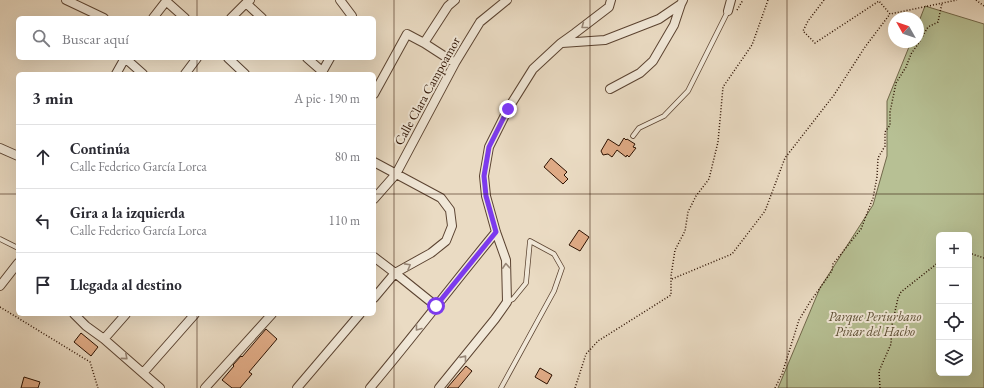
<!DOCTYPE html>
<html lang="es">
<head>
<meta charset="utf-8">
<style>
  :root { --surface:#fff; --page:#f2f2f3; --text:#2b2b33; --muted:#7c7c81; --line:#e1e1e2 }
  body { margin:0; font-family:"EB Garamond",serif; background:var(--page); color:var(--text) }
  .controls { position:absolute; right:12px; bottom:12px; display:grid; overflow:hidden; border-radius:6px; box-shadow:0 4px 16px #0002 }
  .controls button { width:36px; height:36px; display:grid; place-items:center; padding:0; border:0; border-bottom:1px solid var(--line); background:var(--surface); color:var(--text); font:20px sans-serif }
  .compass { position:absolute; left:888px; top:12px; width:36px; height:36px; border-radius:50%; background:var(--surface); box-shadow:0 4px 16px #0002; rotate:310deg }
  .stop { position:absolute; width:12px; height:12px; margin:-9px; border:3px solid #7c3aed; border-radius:50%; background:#fff }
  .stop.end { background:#7c3aed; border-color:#fff; box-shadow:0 1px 4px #0008 }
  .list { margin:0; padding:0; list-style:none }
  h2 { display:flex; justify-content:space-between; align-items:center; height:52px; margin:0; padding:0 16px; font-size:17px }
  h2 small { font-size:13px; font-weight:400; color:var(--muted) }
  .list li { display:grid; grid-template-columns:26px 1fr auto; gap:12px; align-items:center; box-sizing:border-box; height:64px; padding:0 16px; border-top:1px solid var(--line) }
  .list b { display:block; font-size:15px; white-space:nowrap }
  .list p { margin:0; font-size:13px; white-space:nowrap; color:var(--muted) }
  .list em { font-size:13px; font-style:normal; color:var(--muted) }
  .icon { flex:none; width:22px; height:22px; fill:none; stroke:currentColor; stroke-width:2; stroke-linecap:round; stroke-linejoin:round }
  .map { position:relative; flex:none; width:984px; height:388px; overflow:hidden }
  .search { position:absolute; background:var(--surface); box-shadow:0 4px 16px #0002; left:16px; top:16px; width:360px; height:44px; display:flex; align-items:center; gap:10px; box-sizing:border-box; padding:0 14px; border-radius:6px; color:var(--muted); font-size:15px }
  .panel { position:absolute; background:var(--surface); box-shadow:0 4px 16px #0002; left:16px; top:72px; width:360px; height:244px; border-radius:6px }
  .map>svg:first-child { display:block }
</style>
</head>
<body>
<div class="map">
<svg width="984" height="388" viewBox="0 0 984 388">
  <rect width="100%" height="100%" fill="#eadbc3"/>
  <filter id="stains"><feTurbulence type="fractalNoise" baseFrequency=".005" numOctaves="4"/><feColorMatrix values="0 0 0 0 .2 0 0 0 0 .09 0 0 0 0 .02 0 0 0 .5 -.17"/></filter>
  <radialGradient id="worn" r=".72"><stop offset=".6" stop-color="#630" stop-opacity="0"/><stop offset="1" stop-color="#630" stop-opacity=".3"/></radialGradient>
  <path fill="#b7c094" stroke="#71684a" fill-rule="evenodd" d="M925,6l59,18v364h-206l42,-100 53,-83 14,-49v-55l24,-59h7v-18zM939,235h30v138h-30z"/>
  <path fill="#e0ab86" stroke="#2b1000" d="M624,138l2,2 1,-1 8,5 -2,3 3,1 -7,9 -2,-2 -1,2 -9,-7 -5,7 -4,-3 -5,1 -2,-4 7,-12 11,7z
    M551,158l16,14 -3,3 4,4 -5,5 -19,-17z
    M579,230l10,7 -9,14 -11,-6z
    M266,329l11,10 -28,33 3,2 -12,14h-8l-10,-8 12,-14 -1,-1 8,-9 1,1z
    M81,333l17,14 -7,9 -17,-14z
    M466,366l6,5 -14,17h-11z
    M540,368l12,7 -5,9 -12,-7z
    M24,377l16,5 -2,6h-17z"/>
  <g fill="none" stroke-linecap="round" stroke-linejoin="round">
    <g stroke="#5b4331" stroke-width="5.5">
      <path id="service" d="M633,136l6,-8 25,-12 24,-25 40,-80
        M0,239l18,9
        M501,388l53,-97 8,-23 -8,-14 -24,-13 -4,42 -13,16 -6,3"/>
    </g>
    <g stroke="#5b4331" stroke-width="10">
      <path id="minor" d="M66,0l38,18
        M340,0l12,16 -1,2
        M166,1l19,17
        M246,3l16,15
        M728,11l3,-11
        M153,18l14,-18
        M231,18l15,-15 4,-3
        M424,43l31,20
        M562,43l43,-3 54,-21 22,-15 2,-4
        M228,58l17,16
        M307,58l16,14
        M116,74l9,-16 18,16
        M185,74l12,-16
        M321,74l9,-16
        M610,89l30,-16 13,-12 21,-36 7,-21
        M374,94l33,-60 17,9 24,-37 7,-6
        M0,148l18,8
        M374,162l67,36 9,12 2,16 -6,15 -15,12 -36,20 41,33
        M374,199l22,-25 59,-111 25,-41 27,-22
        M374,257l21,16 -21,25
        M0,286l18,-23
        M74,314l12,12 18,13 56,49
        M104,339l22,-25
        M143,373l52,-59
        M205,388l67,-74
        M297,388l63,-74
        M370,388c43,-51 83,-104 126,-156
        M439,388l56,-69 12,-17 -1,-42 -10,-28 -10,-36 -2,-20 5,-29 19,-38 25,-40 28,-26 14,-10 34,-26 2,-7"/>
    </g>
    <path stroke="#2b1000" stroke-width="1.5" stroke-dasharray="1 2" stroke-linecap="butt" d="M824,0l-16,21 -5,10 12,12 64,-42 11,13 67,-14
      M976,0l8,6
      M737,10l6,-10
      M969,253l15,5
      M672,279l60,-25 33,-43 20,-53 49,-63 31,-48 25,-33
      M0,307l90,55 8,26
      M575,388l11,-34 12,-13 73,-46v-19l4,-26 10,-19 3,-19 8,-16 13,-17 9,-37 5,-55 29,-42 16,-45
      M775,388l7,-14 17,-54 11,-18 22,-31 1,-7 28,-35 12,-31 4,-21 1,-19 7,-12v-14l5,-7v-13l6,-29 10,-16 5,-13 7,-10 10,-17 10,-5 4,-19
      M880,388l-1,-17 12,-27 1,-19 6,-27 3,-6 38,-30"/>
    <use href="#service" stroke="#f1e8d8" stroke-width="4"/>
    <use href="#minor" stroke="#f1e8d8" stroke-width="8"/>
  </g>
  <defs><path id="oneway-chevron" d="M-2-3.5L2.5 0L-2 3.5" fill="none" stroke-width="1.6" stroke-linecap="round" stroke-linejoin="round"/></defs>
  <g stroke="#988777">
    <use href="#oneway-chevron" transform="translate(584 26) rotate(142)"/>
    <use href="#oneway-chevron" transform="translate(408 266) rotate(-29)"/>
    <use href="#oneway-chevron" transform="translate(506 266) rotate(-94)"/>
    <use href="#oneway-chevron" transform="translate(418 328) rotate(128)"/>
    <use href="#oneway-chevron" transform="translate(125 357) rotate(41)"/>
    <use href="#oneway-chevron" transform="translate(464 358) rotate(-51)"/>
  </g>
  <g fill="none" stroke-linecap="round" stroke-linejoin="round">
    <path stroke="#7c3aed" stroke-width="5" d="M436,306l60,-74 -10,-36 -2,-20 5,-29 19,-38"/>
  </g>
  <path fill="none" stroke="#2b1000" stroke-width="1" stroke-opacity="0.55" d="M197,0v18M394,0v388M590,0v388M787,0v388M197,58v16M0,194h18M374,194h610M197,314v74"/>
  <g text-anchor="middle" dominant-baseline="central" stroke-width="4" stroke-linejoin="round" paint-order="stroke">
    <g font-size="13" fill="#2b1000" stroke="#f1e8d8">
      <text transform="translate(427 91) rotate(-61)">Calle Clara Campoamor</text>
    </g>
    <g font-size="13" font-style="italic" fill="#5c4e34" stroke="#f1e8d8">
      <text x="875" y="316">Parque Periurbano<tspan x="875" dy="15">Pinar del Hacho</tspan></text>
    </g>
  </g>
  <rect width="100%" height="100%" filter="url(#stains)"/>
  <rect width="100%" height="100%" fill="url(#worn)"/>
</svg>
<div class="controls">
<button>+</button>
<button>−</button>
<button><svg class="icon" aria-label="locate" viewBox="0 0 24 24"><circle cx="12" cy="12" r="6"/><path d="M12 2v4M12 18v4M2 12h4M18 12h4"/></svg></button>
<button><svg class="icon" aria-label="layers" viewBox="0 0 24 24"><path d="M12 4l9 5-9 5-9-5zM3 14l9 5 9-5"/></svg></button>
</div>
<svg class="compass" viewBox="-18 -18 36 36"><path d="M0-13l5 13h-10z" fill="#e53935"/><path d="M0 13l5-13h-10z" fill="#7c7c81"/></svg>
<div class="stop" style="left:436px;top:306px"></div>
<div class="stop end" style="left:508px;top:109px"></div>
<div class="search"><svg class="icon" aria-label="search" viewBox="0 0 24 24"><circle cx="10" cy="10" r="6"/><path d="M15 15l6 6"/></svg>Buscar aquí</div>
<section class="panel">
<h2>3 min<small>A pie · 190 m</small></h2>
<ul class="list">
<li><svg class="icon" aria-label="ahead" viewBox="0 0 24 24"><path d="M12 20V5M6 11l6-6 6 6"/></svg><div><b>Continúa</b><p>Calle Federico García Lorca</p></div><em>80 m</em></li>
<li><svg class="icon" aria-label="left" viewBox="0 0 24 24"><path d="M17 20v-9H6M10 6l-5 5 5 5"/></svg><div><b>Gira a la izquierda</b><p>Calle Federico García Lorca</p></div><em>110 m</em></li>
<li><svg class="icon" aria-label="arrive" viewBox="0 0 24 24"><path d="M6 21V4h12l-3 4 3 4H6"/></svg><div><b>Llegada al destino</b></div></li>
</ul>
</section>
</div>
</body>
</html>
